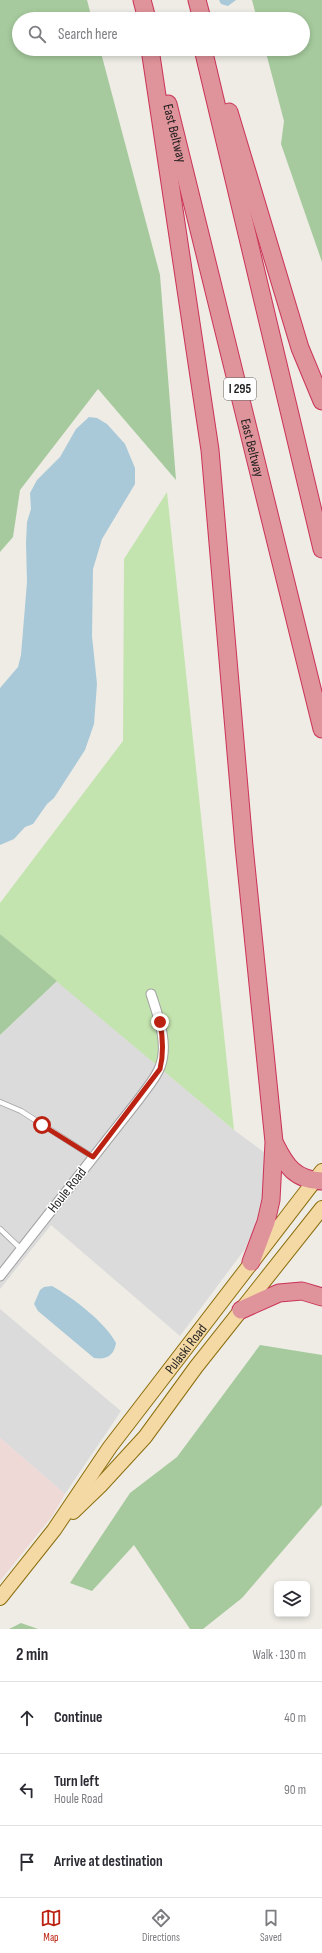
<!DOCTYPE html>
<html lang="en">
<head>
<meta charset="utf-8">
<style>
  :root { --surface:#fff; --page:#f7f7f7; --text:#2b2b33; --muted:#7c7c81; --line:#e1e1e2; --accent:#b21 }
  body { margin:0; font-family:"Sofia Sans Condensed",sans-serif; background:var(--page); color:var(--text) }
  .controls { position:absolute; right:12px; bottom:12px; display:grid; overflow:hidden; border-radius:6px; box-shadow:0 2px 6px #0003 }
  .controls button { width:36px; height:36px; display:grid; place-items:center; padding:0; border:0; border-bottom:1px solid var(--line); background:var(--surface); color:var(--text); font:20px sans-serif }
  .stop { position:absolute; width:12px; height:12px; margin:-9px; border:3px solid #b21; border-radius:50%; background:#fff }
  .stop.end { background:#b21; border-color:#fff; box-shadow:0 1px 4px #0008 }
  .list { margin:0; padding:0; list-style:none }
  h2 { display:flex; justify-content:space-between; align-items:center; height:52px; margin:0; padding:0 16px; font-size:17px }
  h2 small { font-size:13px; font-weight:400; color:var(--muted) }
  .list li { display:grid; grid-template-columns:26px 1fr auto; gap:12px; align-items:center; box-sizing:border-box; height:72px; padding:0 16px; border-top:1px solid var(--line) }
  .list b { display:block; font-size:15px; white-space:nowrap }
  .list p { margin:0; font-size:13px; white-space:nowrap; color:var(--muted) }
  .list em { font-size:13px; font-style:normal; color:var(--muted) }
  .icon { flex:none; width:22px; height:22px; fill:none; stroke:currentColor; stroke-width:2; stroke-linecap:round; stroke-linejoin:round }
  .map { position:relative; flex:none; width:322px; height:1629px; overflow:hidden }
  .search { position:absolute; background:var(--surface); box-shadow:0 2px 6px #0003; left:12px; right:12px; top:12px; height:44px; display:flex; align-items:center; gap:10px; box-sizing:border-box; padding:0 14px; border-radius:22px; color:var(--muted); font-size:15px }
  .sheet { height:268px; background:var(--surface) }
  nav { display:flex; justify-content:space-around; align-items:center; box-sizing:border-box; height:56px; border-top:1px solid var(--line); background:var(--surface); font-size:11px; color:var(--muted) }
  nav a { display:grid; justify-items:center; gap:2px }
  nav .on { color:var(--accent) }
  .map>svg:first-child { display:block }
</style>
</head>
<body>
<div class="map">
<svg width="322" height="1629" viewBox="0 0 322 1629">
  <rect width="100%" height="100%" fill="#eeece5"/>
  <path fill="#dcdbdb" d="M57,981l177,149 31,23 2,30 -7,32 -15,34 -65,87 -129,-111 -51,64v-254z
    M0,1309l121,102 -56,83 -65,-56z"/>
  <path fill="#eed9d6" d="M0,1438l65,56 -12,21 -53,66z"/>
  <path fill="#c4e4af" d="M167,492l67,638 -234,-196v-31l123,-162 1,-182z"/>
  <path fill="#a6ca9d" d="M0,0h87l5,19h-73v30h81l60,226 16,205 -78,-91 -78,101 -7,47 -13,15z
    M252,0h70v262l-41,-118 3,-23 -19,-72h38v-30h-46z
    M0,934l57,47 -57,54z
    M260,1345l62,10v150l-80,93 -39,31h-13l-56,-84 -42,46 -22,-8 60,-90 47,-36z
    M21,1623l17,6h-29z"/>
  <path fill="#a9c9d8" d="M219,0h17l-8,6 -7,-2z
    M89,417l8,1 10,6 18,20 10,24v16l-33,55 -9,30 -1,67 5,48 -3,40 -9,26 -31,48 -7,6 -14,20 -8,3 -11,12 -14,6v-157l18,-21 3,-12 6,-73 -1,-39 1,-21 4,-13 -1,-16 7,-13 23,-23 16,-28z
    M52,1286c20,11 54,37 64,57 -2,13 -10,17 -22,15l-56,-47 -4,-7 6,-14 4,-3z"/>
  <g fill="none" stroke-linecap="round" stroke-linejoin="round">
    <g stroke="#a2a2a2" stroke-width="6">
      <path id="lane" d="M0,1102l21,9 72,46
        M0,1229l21,20"/>
    </g>
    <g stroke="#a2a2a2" stroke-width="11">
      <path id="street" d="M0,1276l139,-177c7,-10 17,-21 21,-32 9,-23 -2,-51 -9,-73"/>
    </g>
    <g stroke="#8b6e0d" stroke-width="16">
      <g id="primary">
        <path d="M73,1512l27,-26 45,-49 51,-70 126,-159"/>
        <path id="s1" d="M0,1598l54,-68 56,-83 212,-276"/>
      </g>
    </g>
    <g stroke="#cb3358" stroke-width="19">
      <g id="highway">
        <path d="M142,0l5,19"/>
        <path d="M197,0l5,19"/>
        <path d="M150,49l60,401 34,396 30,296 -3,58 -5,22 -15,40"/>
        <path d="M203,49l119,500"/>
        <path id="s2" d="M168,104l154,625"/>
        <path d="M229,112l71,236 22,53"/>
        <path d="M275,1144c11,22 20,36 47,37"/>
        <path d="M241,1310l38,-17 23,-2 20,6"/>
      </g>
    </g>
    <use href="#lane" stroke="#fff" stroke-width="4.5"/>
    <use href="#street" stroke="#fff" stroke-width="9"/>
    <use href="#primary" stroke="#f4d9a5" stroke-width="14"/>
    <use href="#highway" stroke="#df939a" stroke-width="17"/>
  </g>
  <g fill="none" stroke-linecap="round" stroke-linejoin="round">
    <path stroke="#b21" stroke-width="5" d="M42,1125l51,32 67,-88c4,-16 3,-31 0,-47"/>
  </g>
  <g text-anchor="middle" dominant-baseline="central" stroke-width="3" stroke-linejoin="round" paint-order="stroke">
    <rect fill="#fff" stroke="#626262" stroke-width="1" x="224" y="378" width="32" height="22" rx="3"/>
    <g font-size="13" font-weight="bold" fill="#1e1e1e">
      <text x="240" y="389">I 295</text>
    </g>
    <g font-size="14" fill="#1e1e1e" stroke="#fff">
      <text stroke="none"><textPath href="#s2" startOffset="30">East Beltway</textPath></text>
      <text stroke="none"><textPath href="#s2" startOffset="354">East Beltway</textPath></text>
      <text transform="translate(67 1190) rotate(-52)">Houle Road</text>
      <text stroke="none"><textPath href="#s1" startOffset="311">Pulaski Road</textPath></text>
    </g>
  </g>
</svg>
<div class="controls">
<button><svg class="icon" aria-label="layers" viewBox="0 0 24 24"><path d="M12 4l9 5-9 5-9-5zM3 14l9 5 9-5"/></svg></button>
</div>
<div class="stop" style="left:42px;top:1125px"></div>
<div class="stop end" style="left:160px;top:1022px"></div>
<div class="search"><svg class="icon" aria-label="search" viewBox="0 0 24 24"><circle cx="10" cy="10" r="6"/><path d="M15 15l6 6"/></svg>Search here</div>
</div>
<section class="sheet">
<h2>2 min<small>Walk · 130 m</small></h2>
<ul class="list">
<li><svg class="icon" aria-label="ahead" viewBox="0 0 24 24"><path d="M12 20V5M6 11l6-6 6 6"/></svg><div><b>Continue</b></div><em>40 m</em></li>
<li><svg class="icon" aria-label="left" viewBox="0 0 24 24"><path d="M17 20v-9H6M10 6l-5 5 5 5"/></svg><div><b>Turn left</b><p>Houle Road</p></div><em>90 m</em></li>
<li><svg class="icon" aria-label="arrive" viewBox="0 0 24 24"><path d="M6 21V4h12l-3 4 3 4H6"/></svg><div><b>Arrive at destination</b></div></li>
</ul>
</section>
<nav>
<a class="on"><svg class="icon" aria-label="map" viewBox="0 0 24 24"><path d="M3 6l6-2 6 2 6-2v14l-6 2-6-2-6 2zM9 4v14M15 6v14"/></svg>Map</a>
<a><svg class="icon" aria-label="directions" viewBox="0 0 24 24"><path d="M12 3l9 9-9 9-9-9zM9 14v-3h6M13 9l2 2-2 2"/></svg>Directions</a>
<a><svg class="icon" aria-label="saved" viewBox="0 0 24 24"><path d="M7 4h10v16l-5-4-5 4z"/></svg>Saved</a>
</nav>
</body>
</html>
